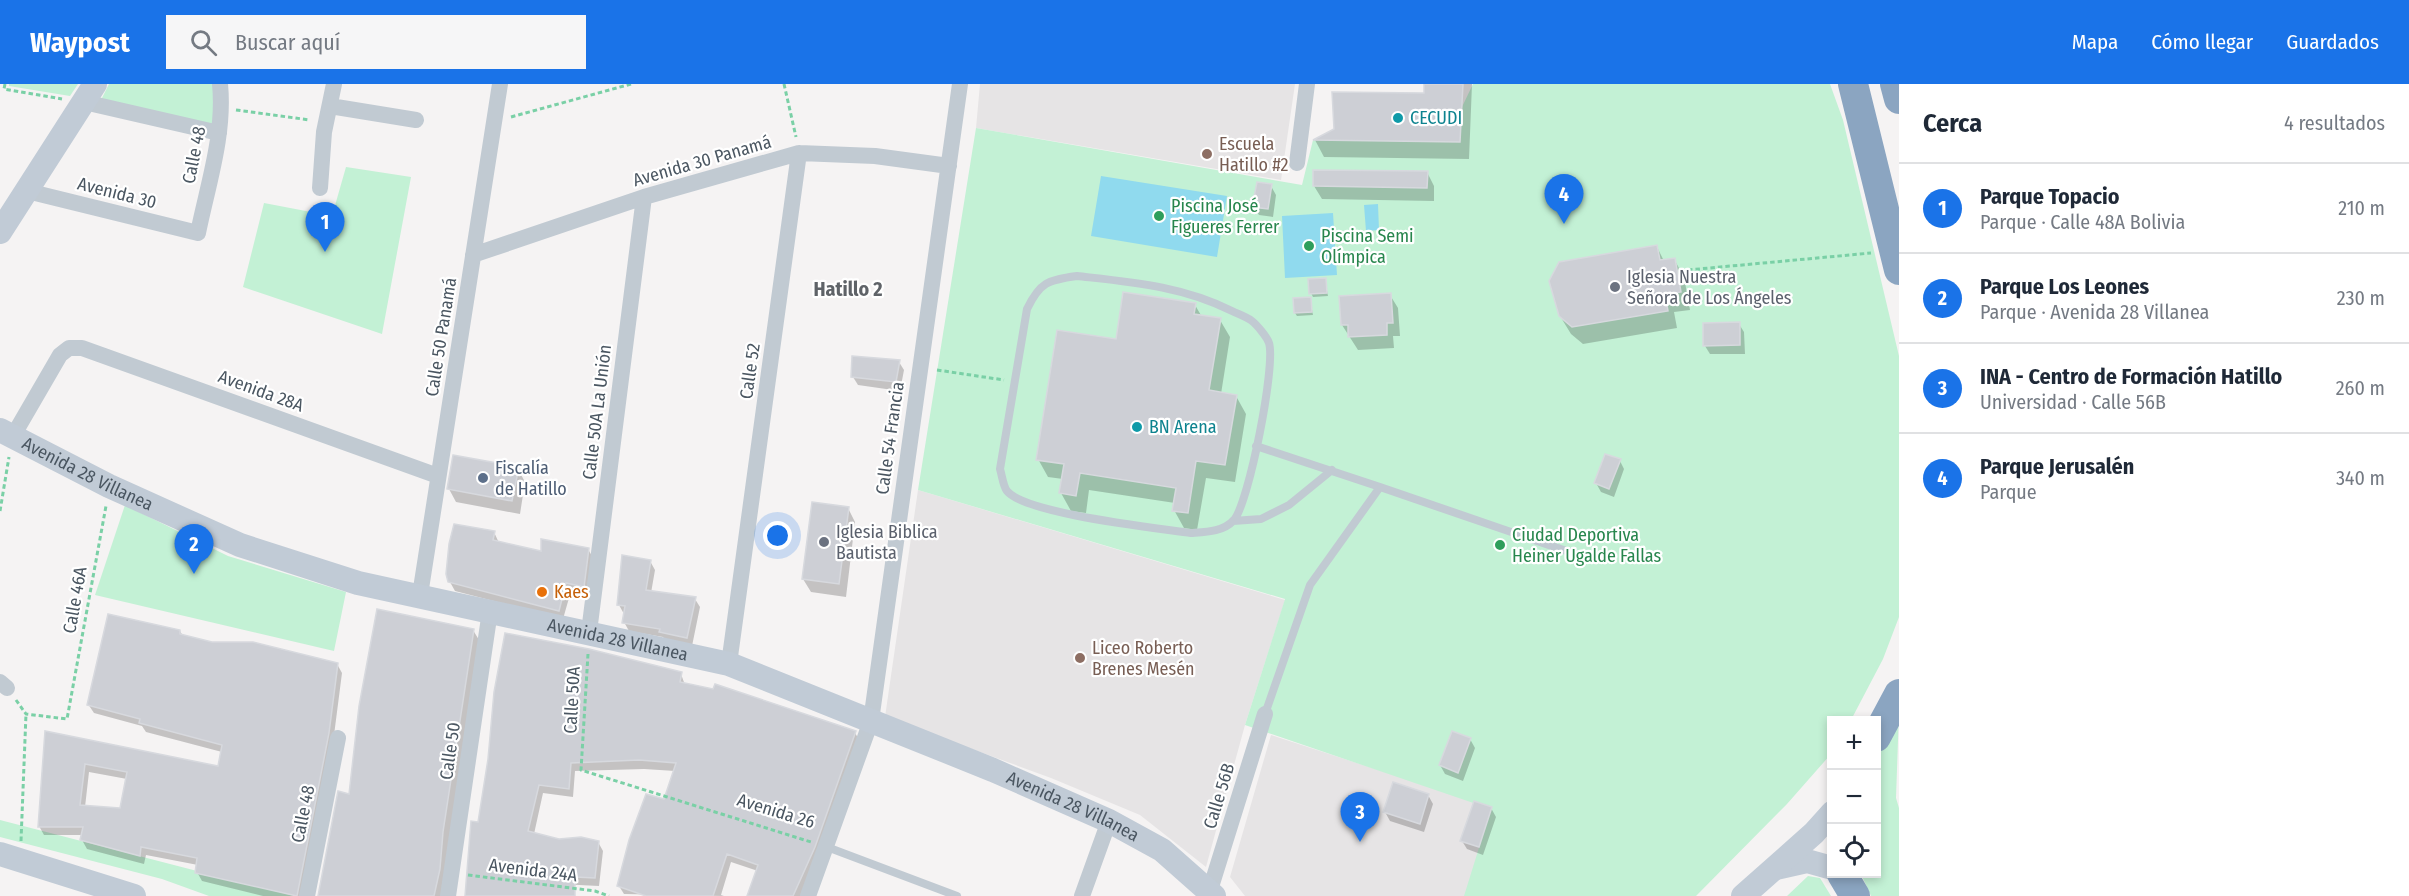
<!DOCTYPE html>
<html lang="es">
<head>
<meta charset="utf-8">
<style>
  :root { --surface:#fff; --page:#f6f6f7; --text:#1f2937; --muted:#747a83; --line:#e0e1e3; --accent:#1a73e8 }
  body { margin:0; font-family:"Fira Sans Condensed",sans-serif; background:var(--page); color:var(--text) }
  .controls { position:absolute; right:18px; bottom:18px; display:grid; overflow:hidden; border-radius:0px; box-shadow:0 3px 9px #0003 }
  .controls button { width:54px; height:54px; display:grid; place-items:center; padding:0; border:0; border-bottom:2px solid var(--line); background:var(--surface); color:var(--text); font:30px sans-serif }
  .you { position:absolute; left:778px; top:452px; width:21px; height:21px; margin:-15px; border:4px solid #fff; border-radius:50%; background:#1a73e8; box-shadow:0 0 0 9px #1a73e833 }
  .badge { display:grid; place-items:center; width:39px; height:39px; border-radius:50%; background:var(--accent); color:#fff; font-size:20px; font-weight:700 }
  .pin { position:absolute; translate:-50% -50px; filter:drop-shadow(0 2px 3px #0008) }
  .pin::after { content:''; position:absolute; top:32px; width:21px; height:18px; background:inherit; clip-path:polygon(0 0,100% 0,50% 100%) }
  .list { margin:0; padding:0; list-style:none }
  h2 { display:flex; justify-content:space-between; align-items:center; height:78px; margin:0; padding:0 24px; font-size:26px }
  h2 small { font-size:20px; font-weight:400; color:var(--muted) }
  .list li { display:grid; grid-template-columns:39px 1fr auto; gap:18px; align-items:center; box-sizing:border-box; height:90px; padding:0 24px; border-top:2px solid var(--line) }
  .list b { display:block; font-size:22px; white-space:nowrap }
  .list p { margin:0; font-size:20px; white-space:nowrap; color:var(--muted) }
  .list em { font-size:20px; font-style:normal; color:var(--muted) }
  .icon { flex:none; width:33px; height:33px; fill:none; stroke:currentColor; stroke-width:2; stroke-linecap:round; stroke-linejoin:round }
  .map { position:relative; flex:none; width:1899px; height:812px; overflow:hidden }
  header { display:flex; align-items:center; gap:36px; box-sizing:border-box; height:84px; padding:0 30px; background:var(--accent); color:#fff }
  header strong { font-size:28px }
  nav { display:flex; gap:33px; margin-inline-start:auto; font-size:21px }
  .search { width:420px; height:54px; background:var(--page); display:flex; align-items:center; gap:15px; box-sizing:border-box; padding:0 21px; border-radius:0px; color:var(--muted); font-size:22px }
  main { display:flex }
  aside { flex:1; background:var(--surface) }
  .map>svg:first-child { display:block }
</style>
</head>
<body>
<header>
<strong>Waypost</strong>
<div class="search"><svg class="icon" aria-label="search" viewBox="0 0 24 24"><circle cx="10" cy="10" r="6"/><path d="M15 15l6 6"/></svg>Buscar aquí</div>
<nav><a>Mapa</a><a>Cómo llegar</a><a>Guardados</a></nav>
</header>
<main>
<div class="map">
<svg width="1899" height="812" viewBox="0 0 1899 812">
  <rect width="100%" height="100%" fill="#f5f3f3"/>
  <path fill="#e6e4e5" d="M980,0h315l-14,96 -305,-52z
    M918,406l367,110 -40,125 -39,142 -66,-52 -89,-37 -166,-61z
    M1271,651l221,72 -27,89h-220l-15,-19z"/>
  <path fill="#c3f1d5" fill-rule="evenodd" d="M9,0h69l-8,12 -61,-10z
    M109,0h105v43l-114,-25z
    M1473,0h357l13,36 56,236v261l-16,42 -32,61h-19l-1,34 -44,50 -91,92h-232l27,-87 -246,-84 40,-126 -367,-109 58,-362 326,57 11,-45 146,2 3,-35zM1657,162l3,14 15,-2 6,34 -16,3 2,16 -95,16 -13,-11 -10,-35 10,-19z
    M346,83l65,10 -29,157 -139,-47 21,-84 68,13z
    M125,421l103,51 118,36 -12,59 -239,-56z
    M1899,628l-3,86 3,10v88h-28l-10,-22h15l1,-116z
    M0,736l294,76h-85l-47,-17 -162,-42z
    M1808,792l12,2 11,18h-44z"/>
  <path fill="#90daee" d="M1101,92l126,20 -10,61 -126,-21z
    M1378,120l1,26 -13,1 -2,-26z
    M1333,129l4,62 -52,3 -3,-62z"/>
  <path fill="#0003" fill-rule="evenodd" d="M1425,0h47l-3,75 -145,-2 -9,-17 110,-46z
    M1427,88l7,14v15l-112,-2 -8,-13z
    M1271,102l5,9 -3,22 -14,-2 -5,-8z
    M1657,163l7,14 10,-2 10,18 6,33 -16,2 3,16 -94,16 -12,-10 -11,-18z
    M1325,196l3,16 -15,1 -2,-4z
    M1390,211l8,13 2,28h-7l1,12 -36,2 -16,-25z
    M1310,215l3,16 -16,1 -2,-3z
    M1195,221l7,12 18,3 10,17 -9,57 15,2 10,18 -11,68 -29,-4 -9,52 -13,-2 -10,-18 1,-7 -86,-13 -3,23 -15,-2 -10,-18 2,-14 -15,-2 -10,-18 79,-119z
    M1739,240l5,8 1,22h-35l-5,-8z
    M899,278l5,8 -4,21 -42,-6 -5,-8z
    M1620,377l4,8 -10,28 -13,-5 -5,-9z
    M518,385l7,13 -5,32 -64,-12 -7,-13z
    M848,424l7,14 -9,75 -35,-5 -8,-13z
    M494,448l5,11 43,9 46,-3 5,9 -5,37 -17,-4 -8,28 -108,-28 -5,-9z
    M650,477l5,9 -4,23 44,6 5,8 -8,39 -27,-6 -2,-3 -34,-6 -5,-9v-8l-5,-9z
    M473,546l6,10 -38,256h-123l33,-101z
    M180,547l3,5 29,7 125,21 5,9 -9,70 -30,153h-40l-61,-15 -5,-9 1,-7 -52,-10 -2,9 -57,-15 -5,-9 1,-5h-39l-5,-9 7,-93 173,34 3,-15 -76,-20 -4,-6 -48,-13 -6,-9zM89,688l38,7 -6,30 -36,-2z
    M681,590l4,11 170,48 5,8 -59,155h-52l9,-25 -27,-9 -10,33 3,1 -100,-2 -5,-8 46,-85 10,-30 -31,-2 -69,2 -2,26 -30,-4 -9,41 25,6 39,2 5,9 -4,35 -101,-5 18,15h-49l6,-73 6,1z
    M1470,655l5,9 -12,33 -18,-7 -5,-9z
    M1428,711l5,9 -9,28 -34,-11 -5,-9z
    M1491,724l5,9 -13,38 -16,-6 -5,-8z"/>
  <path fill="#cdcfd5" stroke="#d7d9de" stroke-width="1.5" fill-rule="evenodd" d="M1424,0h39l-3,58 -147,-2 21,-11 -2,-37 92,1z
    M1313,86l115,1 -1,17 -114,-2z
    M1257,98l15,2 -4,25 -16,-2z
    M1657,161l3,15 15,-2 6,34 -16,3 3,16 -96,16 -13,-11 -10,-35 10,-19z
    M1326,194l1,15 -18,1 -1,-15z
    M1123,208l73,11 -2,11 27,4 -12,72 28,5 -12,70 -29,-4 -8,52 -16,-2 4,-23 -96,-15 -4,23 -17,-3 5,-29 -28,-4 21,-130 59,9z
    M1391,209l2,30h-6v12l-39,2v-12h-7l-2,-29z
    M1311,213l1,15 -18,1 -1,-15z
    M1740,238v23l-37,1v-23z
    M852,272l48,4 -4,22 -45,-5z
    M1605,370l16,5 -12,30 -15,-6z
    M453,371l66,12 -7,34 -65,-12z
    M812,418l37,5 -10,77 -37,-5z
    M454,440l41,7 -2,9 48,11v-12l48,9 -5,39 -18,-4 -7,28 -111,-29 -2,-8 3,-30z
    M622,471l29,5 -5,30 50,7 -9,41 -28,-6 1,-3 -38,-6 3,-17 -8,-1z
    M377,525l97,20 -31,203 -3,37 -6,27h-116l20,-105 11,3 10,-88z
    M108,530l72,16v4l32,8h41l85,21 -9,70 -32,163 -102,-23 2,-15 -56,-11 -1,9 -60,-16 3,-13h-45l7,-96 173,35 4,-21 -83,-22 1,-4 -53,-14zM85,680l42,8 -7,36 -40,-3z
    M505,549l84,16 93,23 -2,10 33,7 2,-5 141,47 -41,116 -22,49h-46l11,-31 -31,-11 -14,42h-67l-29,-10 12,-46 17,-46 18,5 12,-36 -37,-3 -68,3 -2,26 -30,-4 -11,46 31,8 22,-2 18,4 -4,37 -20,-1v19h-110l6,-75 7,1 10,-63 6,-67z
    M1452,647l19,7 -13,35 -19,-8z
    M1393,698l36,12 -9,30 -37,-12z
    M1474,717l18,6 -13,40 -19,-6z"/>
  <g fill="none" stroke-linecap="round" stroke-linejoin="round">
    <path stroke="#7ad0a6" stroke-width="3" stroke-dasharray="4.5 3" stroke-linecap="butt" d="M5,0l-1,5 58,10
      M784,0l12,53
      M236,26l74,10
      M511,33l120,-33
      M1688,186l183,-17
      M937,286l67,10
      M0,427l9,-54
      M588,570l-7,116 230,72
      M16,616l10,14 41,5 39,-213
      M21,757l5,-127
      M468,791l127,16 14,5"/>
    <path stroke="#c1cad2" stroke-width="8" d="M1077,192c54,6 106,10 155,35 6,3 15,6 20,10 5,4 15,16 17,22 7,22 -20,159 -35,177 -11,12 -28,12 -43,13 -33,-5 -166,-19 -184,-42 -4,-5 -5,-16 -7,-22l27,-160c13,-27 21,-29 50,-33z
      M1256,362l124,41
      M1233,437l28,-2 28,-14 43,-35
      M1265,630l45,-129 70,-98 201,69
      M827,763l130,49"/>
    <path stroke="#c1cad2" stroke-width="16" d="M84,18l135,31
      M330,22l86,14
      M1297,79l10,-79
      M320,104l4,-56 10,-48
      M27,107l171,42c10,-49 27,-99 22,-149
      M473,171l171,-58 155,-44 76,3 74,10
      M13,352l47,-81 9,-7h13l356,128
      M420,511l80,-511
      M589,548l55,-435
      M729,580l70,-511
      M0,598l7,6
      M1210,806l55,-176
      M307,812l31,-158
      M448,812l42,-285
      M808,812l63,-175 89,-637
      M1082,812l27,-75"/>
    <g stroke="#c1cbd6" stroke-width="24">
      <path d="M0,148l95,-148"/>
      <path id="s1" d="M0,346l109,56 131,59 118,38 371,81 264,106 116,51 53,29 52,46"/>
      <path d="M0,770l134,42"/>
      <path d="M1776,784l31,-7 25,7"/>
      <path d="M1743,812l71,-63 18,-20"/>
    </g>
    <path stroke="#8ba5c1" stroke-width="30" d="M1853,0l46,186
      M1895,0l4,15
      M1876,653l23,-43
      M1842,790l13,22"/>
  </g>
  <g fill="#0f9aa8" stroke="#fff" stroke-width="2">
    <circle cx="1398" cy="34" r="6"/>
    <circle cx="1137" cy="343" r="6"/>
  </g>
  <g fill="#8d6e63" stroke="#fff" stroke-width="2">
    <circle cx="1207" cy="70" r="6"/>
    <circle cx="1080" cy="574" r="6"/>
  </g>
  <g fill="#2e9e5b" stroke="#fff" stroke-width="2">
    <circle cx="1159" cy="132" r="6"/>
    <circle cx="1309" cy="162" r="6"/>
    <circle cx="1500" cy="461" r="6"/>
  </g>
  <g fill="#6b7280" stroke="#fff" stroke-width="2">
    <circle cx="1615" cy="203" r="6"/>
    <circle cx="824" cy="458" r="6"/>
  </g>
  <circle fill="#5c6f8a" stroke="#fff" stroke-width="2" cx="483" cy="394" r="6"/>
  <circle fill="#e8710a" stroke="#fff" stroke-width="2" cx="542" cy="508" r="6"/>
  <g text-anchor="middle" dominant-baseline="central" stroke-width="4.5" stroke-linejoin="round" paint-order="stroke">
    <g font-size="18" fill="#0d838f" stroke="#fff" text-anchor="start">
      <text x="1410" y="34">CECUDI</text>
      <text x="1149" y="343">BN Arena</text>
    </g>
    <g font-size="18" fill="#785e54" stroke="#fff" text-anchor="start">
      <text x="1219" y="60">Escuela<tspan x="1219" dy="21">Hatillo #2</tspan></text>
      <text x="1092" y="564">Liceo Roberto<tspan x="1092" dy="21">Brenes Mesén</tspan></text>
    </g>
    <g font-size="18" fill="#4a5661" stroke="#fff">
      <text transform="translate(194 71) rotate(-79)">Calle 48</text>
      <text transform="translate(702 77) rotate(-16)">Avenida 30 Panamá</text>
      <text transform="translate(117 109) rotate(14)">Avenida 30</text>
      <text transform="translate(441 253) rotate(-81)">Calle 50 Panamá</text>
      <text transform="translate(750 287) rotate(-82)">Calle 52</text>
      <text transform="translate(261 307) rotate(20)">Avenida 28A</text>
      <text transform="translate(597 328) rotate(-83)">Calle 50A La Unión</text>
      <text transform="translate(890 354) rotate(-82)">Calle 54 Francia</text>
      <text stroke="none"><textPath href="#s1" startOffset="98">Avenida 28 Villanea</textPath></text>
      <text transform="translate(75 516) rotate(-80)">Calle 46A</text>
      <text stroke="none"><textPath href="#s1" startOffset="656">Avenida 28 Villanea</textPath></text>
      <text transform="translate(572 616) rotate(-87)">Calle 50A</text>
      <text transform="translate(450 667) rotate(-82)">Calle 50</text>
      <text transform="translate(1219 712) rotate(-73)">Calle 56B</text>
      <text stroke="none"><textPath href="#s1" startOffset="1142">Avenida 28 Villanea</textPath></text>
      <text transform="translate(776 727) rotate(17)">Avenida 26</text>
      <text transform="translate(303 730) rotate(-79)">Calle 48</text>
      <text transform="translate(533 786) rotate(7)">Avenida 24A</text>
    </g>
    <g font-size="18" fill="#27864d" stroke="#fff" text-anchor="start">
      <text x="1171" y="122">Piscina José<tspan x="1171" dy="21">Figueres Ferrer</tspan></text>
      <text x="1321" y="152">Piscina Semi<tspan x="1321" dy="21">Olímpica</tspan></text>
      <text x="1512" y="451">Ciudad Deportiva<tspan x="1512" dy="21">Heiner Ugalde Fallas</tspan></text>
    </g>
    <g font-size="18" fill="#5b616d" stroke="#fff" text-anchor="start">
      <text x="1627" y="193">Iglesia Nuestra<tspan x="1627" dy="21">Señora de Los Ángeles</tspan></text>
      <text x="836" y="448">Iglesia Biblica<tspan x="836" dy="21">Bautista</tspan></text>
    </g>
    <g font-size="18" fill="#4e5e75" stroke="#fff" text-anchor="start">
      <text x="495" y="384">Fiscalía<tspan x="495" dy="21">de Hatillo</tspan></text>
    </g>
    <g font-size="18" fill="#c56008" stroke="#fff" text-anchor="start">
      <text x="554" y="508">Kaes</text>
    </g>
    <g font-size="20" font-weight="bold" fill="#5f6368" stroke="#fff">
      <text x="848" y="205">Hatillo 2</text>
    </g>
  </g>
</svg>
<div class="controls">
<button>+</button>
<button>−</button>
<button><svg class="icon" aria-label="locate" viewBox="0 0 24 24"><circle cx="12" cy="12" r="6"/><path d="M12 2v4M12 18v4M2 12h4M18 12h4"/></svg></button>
</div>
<div class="you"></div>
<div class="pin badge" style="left:325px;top:168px">1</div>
<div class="pin badge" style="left:194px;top:490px">2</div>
<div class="pin badge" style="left:1360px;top:758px">3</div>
<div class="pin badge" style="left:1564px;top:140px">4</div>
</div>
<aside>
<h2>Cerca<small>4 resultados</small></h2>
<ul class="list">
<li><span class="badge">1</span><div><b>Parque Topacio</b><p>Parque · Calle 48A Bolivia</p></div><em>210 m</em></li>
<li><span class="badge">2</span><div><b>Parque Los Leones</b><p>Parque · Avenida 28 Villanea</p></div><em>230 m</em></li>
<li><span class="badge">3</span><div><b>INA - Centro de Formación Hatillo</b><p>Universidad · Calle 56B</p></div><em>260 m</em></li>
<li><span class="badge">4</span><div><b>Parque Jerusalén</b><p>Parque</p></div><em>340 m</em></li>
</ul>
</aside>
</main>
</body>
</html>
